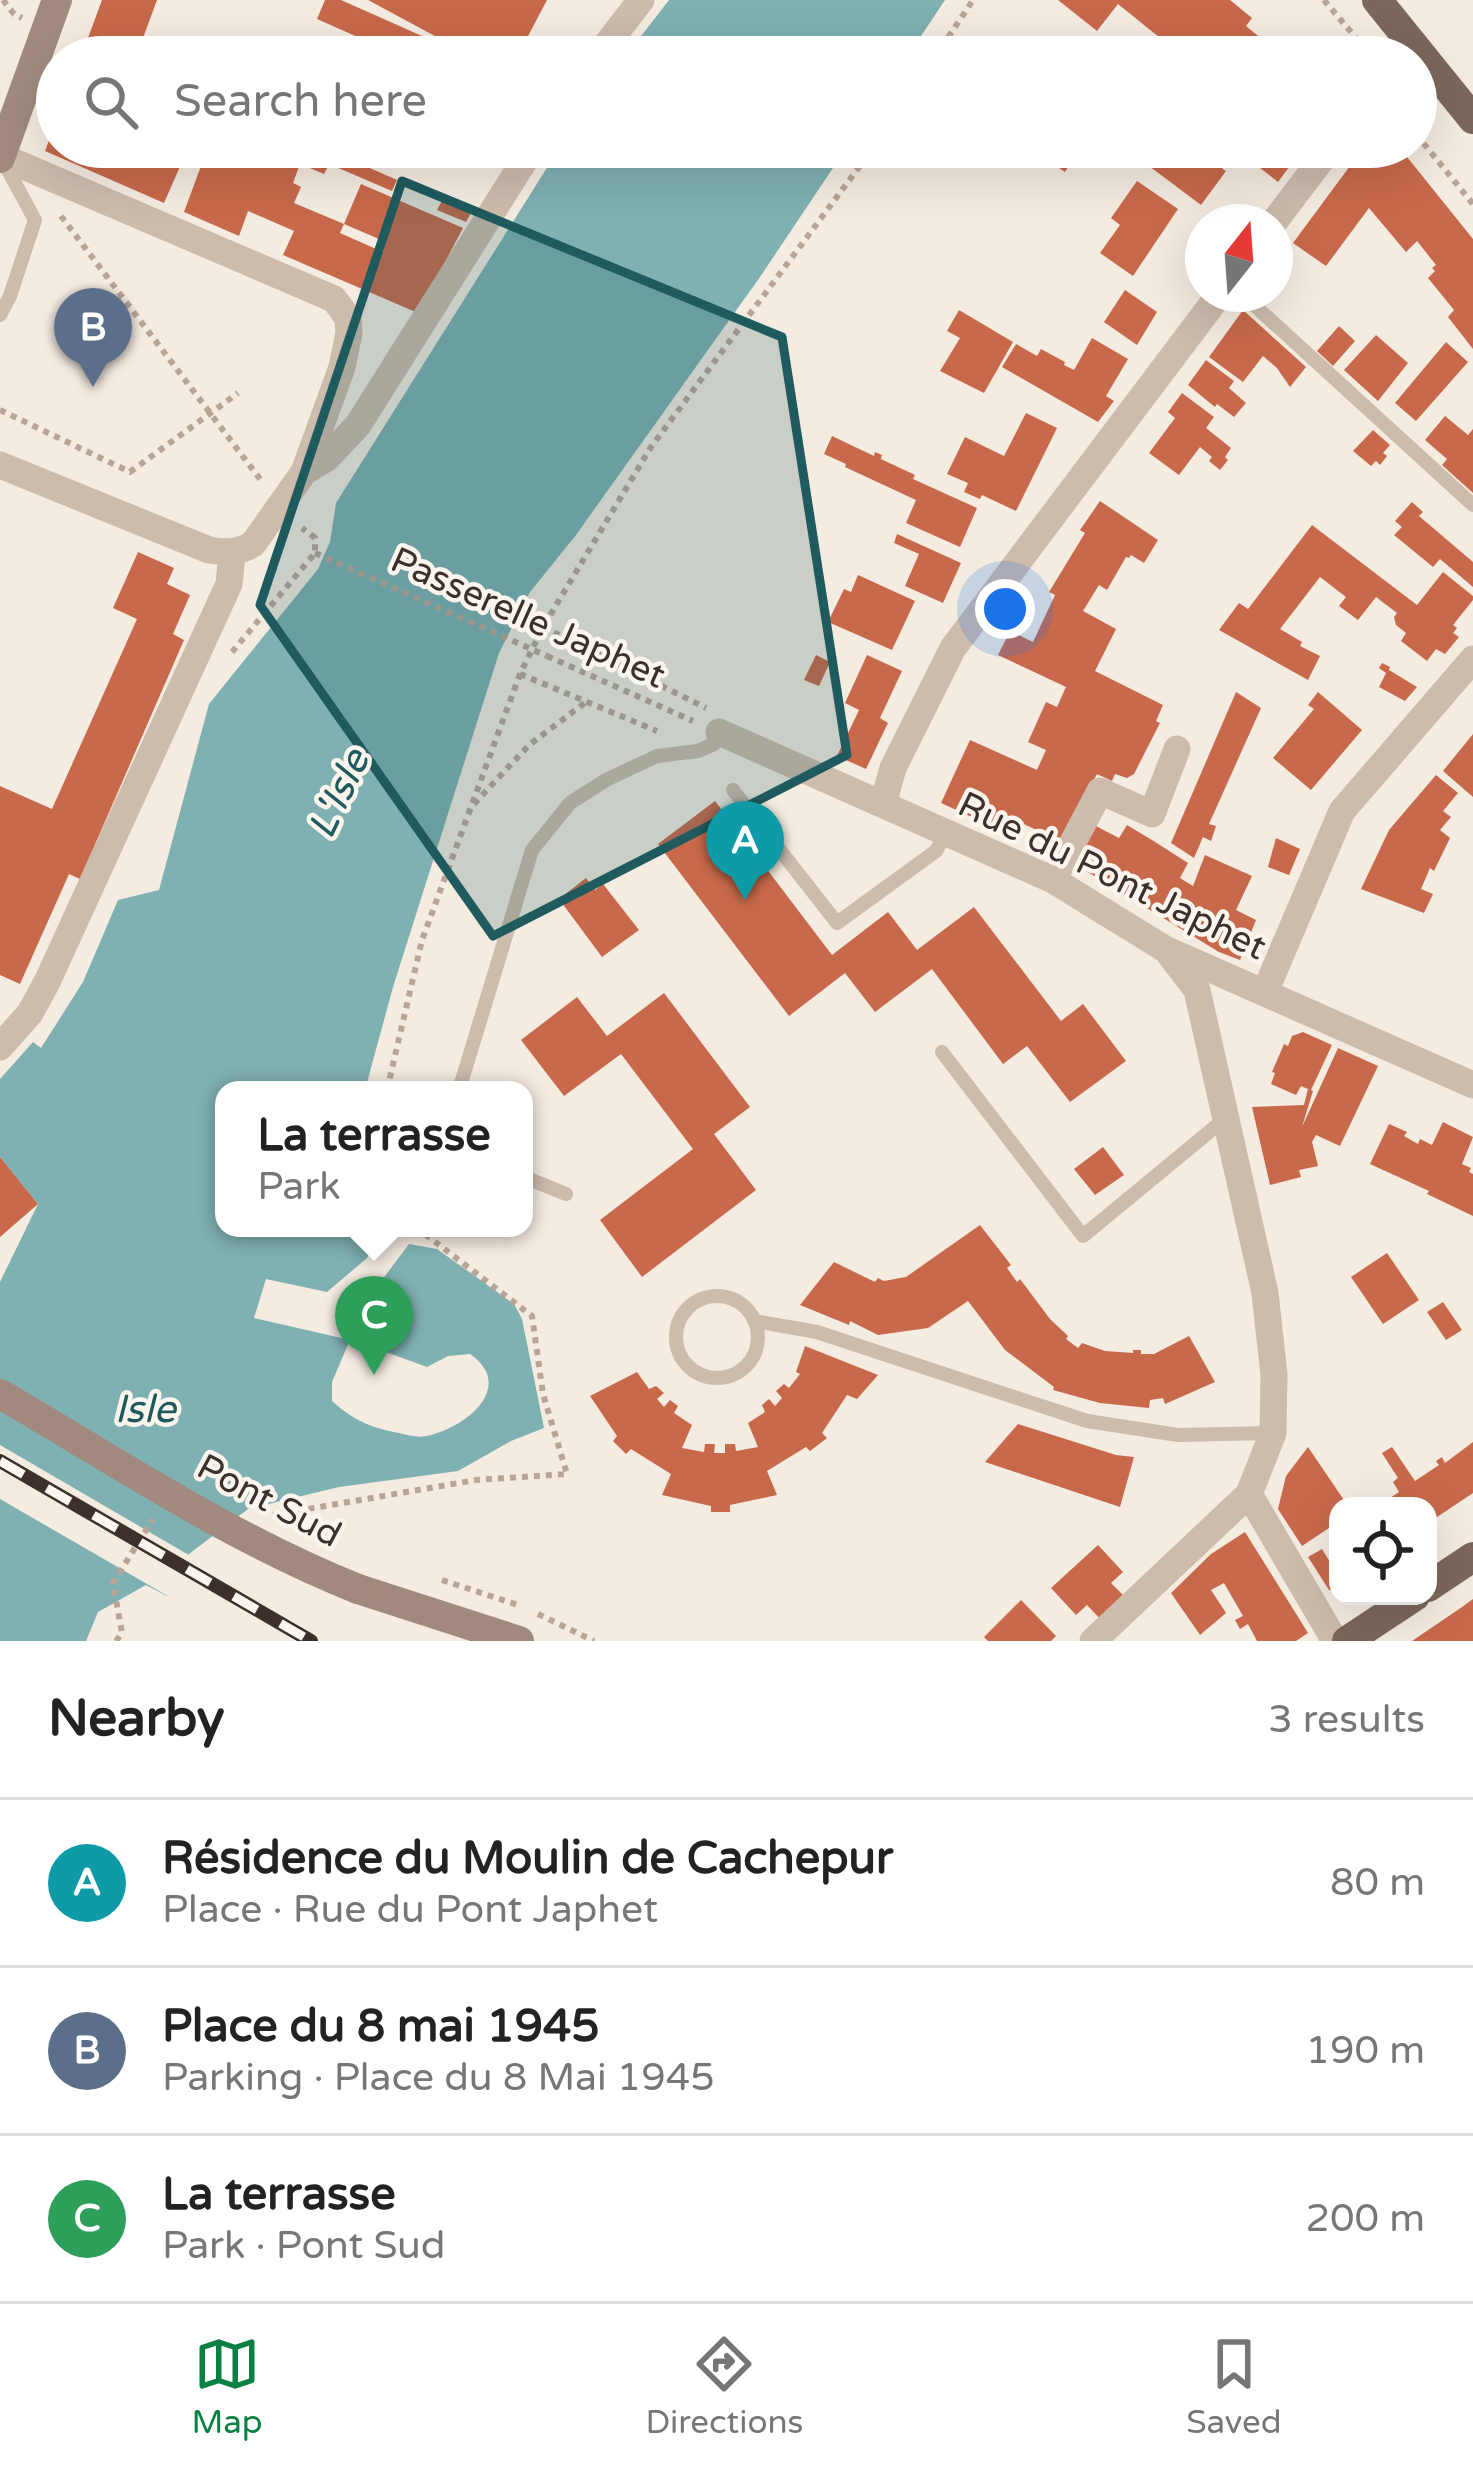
<!DOCTYPE html>
<html lang="en">
<head>
<meta charset="utf-8">
<style>
  :root { --surface:#fff; --page:#f2f2f2; --text:#222; --muted:#767676; --line:#e0e0e0; --accent:#0b8043 }
  body { margin:0; font-family:"Varela Round",sans-serif; background:var(--page); color:var(--text) }
  .controls { position:absolute; right:36px; bottom:36px; display:grid; overflow:hidden; border-radius:24px; box-shadow:0 12px 48px #0002 }
  .controls button { width:108px; height:108px; display:grid; place-items:center; padding:0; border:0; border-bottom:3px solid var(--line); background:var(--surface); color:var(--text); font:60px sans-serif }
  .compass { position:absolute; left:1185px; top:204px; width:108px; height:108px; border-radius:50%; background:var(--surface); box-shadow:0 12px 48px #0002; rotate:17deg }
  .you { position:absolute; left:1005px; top:609px; width:42px; height:42px; margin:-30px; border:9px solid #fff; border-radius:50%; background:#1a73e8; box-shadow:0 0 0 18px #1a73e833 }
  .badge { display:grid; place-items:center; width:78px; height:78px; border-radius:50%; background:var(--accent); color:#fff; font-size:39px; font-weight:700 }
  .pin { position:absolute; translate:-50% -99px; filter:drop-shadow(0 3px 6px #0008) }
  .pin::after { content:''; position:absolute; top:63px; width:42px; height:36px; background:inherit; clip-path:polygon(0 0,100% 0,50% 100%) }
  .popup { position:absolute; left:215px; top:1081px; width:318px; height:156px; box-sizing:border-box; display:grid; place-content:center; border-radius:24px; background:var(--surface); filter:drop-shadow(0 3px 9px #0005); font-size:39px; white-space:nowrap; color:var(--muted) }
  .popup b { font-size:45px; color:var(--text) }
  .popup::after { content:''; position:absolute; left:50%; top:100%; margin-left:-24px; border:24px solid transparent; border-top-color:var(--surface) }
  .list { margin:0; padding:0; list-style:none }
  h2 { display:flex; justify-content:space-between; align-items:center; height:156px; margin:0; padding:0 48px; font-size:51px }
  h2 small { font-size:39px; font-weight:400; color:var(--muted) }
  .list li { display:grid; grid-template-columns:78px 1fr auto; gap:36px; align-items:center; box-sizing:border-box; height:168px; padding:0 48px; border-top:3px solid var(--line) }
  .list b { display:block; font-size:45px; white-space:nowrap }
  .list p { margin:0; font-size:39px; white-space:nowrap; color:var(--muted) }
  .list em { font-size:39px; font-style:normal; color:var(--muted) }
  .icon { flex:none; width:66px; height:66px; fill:none; stroke:currentColor; stroke-width:2; stroke-linecap:round; stroke-linejoin:round }
  .map { position:relative; flex:none; width:1473px; height:1641px; overflow:hidden }
  .search { position:absolute; background:var(--surface); box-shadow:0 12px 48px #0002; left:36px; right:36px; top:36px; height:132px; display:flex; align-items:center; gap:30px; box-sizing:border-box; padding:0 42px; border-radius:66px; color:var(--muted); font-size:45px }
  .sheet { height:660px; background:var(--surface) }
  nav { display:flex; justify-content:space-around; align-items:center; box-sizing:border-box; height:168px; border-top:3px solid var(--line); background:var(--surface); font-size:33px; color:var(--muted) }
  nav a { display:grid; justify-items:center; gap:6px }
  nav .on { color:var(--accent) }
  .map>svg:first-child { display:block }
</style>
</head>
<body>
<div class="map">
<svg width="1473" height="1641" viewBox="0 0 1473 1641">
  <rect width="100%" height="100%" fill="#f4ebe1"/>
  <path fill="#7fb0b2" d="M669,0h276l-38,57h-282z
    M560,147h287l-87,130 -184,258 -46,57 -31,61 -106,334 -28,103h-141v138h122l33,7 -12,23 -40,34 -61,-13 -12,39 96,22 -18,42v19c21,19 39,27 67,32 9,2 19,5 28,3 38,-8 90,-49 43,-82l-22,2 -21,11 -41,-15 7,-43 -11,-29 27,-36 28,5 77,55 8,15 22,109 -33,13 -53,30 -119,16 -91,22 -59,45 -22,42 -21,-11 -48,27 -12,29h-86v-359l38,-78 -38,-47v-78l33,-37 8,6 42,-66 35,-82 41,-10 50,-186 109,-135 12,-27 6,-39z"/>
  <path fill="#f4ebe1" d="M0,1445l194,113 -21,41 -173,-100z"/>
  <path fill="#c8694b" fill-rule="evenodd" d="M102,0h55l-21,57h-55z
    M325,0h16l117,52 1,-3 -91,-49h179l-30,57h-114l-86,-38z
    M1058,0h172l22,18 -6,8 23,19 6,-7 26,19h-121l-12,-9 2,-2 -52,-42 -21,27z
    M57,120v27h115l9,4 1,11 -18,41 -119,-52z
    M208,147h124l8,4 1,-4h30l-8,18 34,15 -5,11 -63,-27 -5,10 -24,-10 -7,19 8,4 -7,16 50,21 17,-40 102,44 -45,85 -135,-58 11,-24 -46,-20 -9,25 -55,-24zM344,224l42,18 -3,10 -43,-19z
    M447,147h62l-14,21z
    M1056,147h6l13,9 -10,16 -18,-12z
    M1163,147h29l34,24 -25,34 -52,-39z
    M1267,147h37l-26,35 -23,-18z
    M1364,147h35l74,92v110l-25,-32 6,-7 -26,-32 7,-7 -3,-3 4,-3 -19,-24 -11,11 -37,-44 -43,58 -33,-23z
    M1137,181l41,28 -45,67 -33,-23 20,-28 -9,-7z
    M444,197l29,12 -7,13 -29,-12z
    M1125,290l32,22 -20,33 -33,-23z
    M959,310l54,32 -29,51 -44,-22 20,-33 -13,-7z
    M1243,310l63,57 -16,20 -13,-19 -14,-12 -20,26 -34,-25z
    M1339,326l16,15 -22,25 -16,-15z
    M1376,335l32,28 -30,38 -34,-31z
    M1092,338l36,21 -22,37 8,5 -16,21 -96,-55 14,-23 21,12 4,-7 24,13 -1,3 10,5z
    M1446,342l22,20 -52,59 -21,-18z
    M1206,360l28,21 -5,7 17,15 -12,14 -17,-13 -2,3 -27,-22z
    M1182,393l32,24 -8,11 25,20 -6,9 3,3 -8,10 -11,-9 3,-4 -12,-10 -21,28 -30,-22 26,-35 -7,-6z
    M1026,413l31,15 -41,83 -34,-16 -2,4 -16,-7 4,-9 -21,-9 18,-37 39,19z
    M1445,416l23,19 5,-6v64l-31,-28 5,-6 -22,-19z
    M1373,430l17,15 -7,8 4,3 -7,9 -4,-4 -5,5 -18,-15z
    M832,436l42,20 1,-4 7,3 -1,4 34,16 -2,4 64,29 -17,39 -54,-24 10,-23 -71,-33 1,-3 -22,-10z
    M1100,501l58,39 -14,23 -13,-8 -2,3 -3,-1 -19,33 -8,-5 -16,26 33,18 -21,42 68,34 -7,16 4,2 -26,51 -7,4 -12,-4 -3,7 -15,-7 -36,67 -44,-20 -10,7 -9,1 -57,-26 29,-63 67,30 9,-20 -18,-8 18,-40 11,5 9,-20 -68,-32 12,-24 23,11 22,-47 -6,-3 36,-59 -5,-3z
    M1412,502l11,10 -4,4 54,46v25l-33,-28 -7,8 -39,-32 8,-8 -7,-6z
    M1312,525l105,80 26,-33 30,24v4l-20,25 4,3 -4,5 6,4 -14,17 -9,-5 -9,12 -26,-20 5,-8 -10,-8 -2,-8 3,-4 -21,-16 -18,23 -19,-14 7,-9 -26,-20 -40,52 22,13 -2,4 20,10 -12,24 -89,-50 20,-27 9,6z
    M897,534l64,29 -18,40 -38,-17 14,-32 -25,-11z
    M138,552l36,16 -7,16 23,11 -17,39 11,6 -104,239 -11,-5 -49,110 -20,-9v-189l52,23 85,-190 -24,-11z
    M858,575l57,26 -23,49 -64,-28 16,-33 7,3z
    M816,655l14,7 -11,24 -15,-6z
    M867,655l35,16 -22,47 8,5 -22,46 -29,-13 22,-46 -14,-7z
    M1382,663l8,4 -1,3 28,17 -12,14 -26,-14 7,-14 -7,-5z
    M1236,692l25,16 -52,116 7,2 -5,15 -8,-4 -9,21 -23,-15z
    M1318,692l44,38 -51,60 -38,-32 41,-49 -6,-4z
    M1473,734v63l-30,-26z
    M1436,775l22,18 -15,18 8,6 -11,13 10,8 -16,33 -4,-3 -9,21 12,5 -9,19 -63,-24 28,-59z
    M715,801l117,154 56,-43 29,38 57,-43 87,114 22,-17 43,57 -56,41 -43,-56 -24,18 -71,-95 -57,43 -30,-39 -56,43 -131,-172z
    M1094,825l25,13 8,-13 25,15 36,23 -8,15 13,8 12,-31 47,21 -16,34 20,10 -16,40 -21,-8 -146,-89z
    M1276,838l24,11 -11,26 -21,-8z
    M586,878l9,12 8,-6 36,46 -37,27 -43,-58z
    M664,993l86,114 -36,27 42,56 -114,87 -42,-57 93,-71 -72,-95 -57,42 -43,-56 56,-43 30,39z
    M1303,1032l29,13 -21,45 2,1 -11,36 36,-79 40,18 -38,80 -24,-11 -4,7 6,24 -19,4 2,7 -31,8 -18,-78 52,-2 4,-16 -7,-3 -5,9 -25,-11 4,-11 -3,-1 12,-28 4,2 4,-10z
    M1443,1122l30,15 -11,27 9,4 -2,4 4,2v42l-46,-22 2,-3 -59,-27 19,-40 18,8 -3,4 14,8 2,-5 12,6z
    M1103,1147l21,28 -29,20 -21,-26z
    M0,1157l38,47 -38,33z
    M980,1225l31,40 -4,3 10,14 3,-3 30,40 18,17 -2,3 12,9 4,-5 23,8 28,2v-3h8v4h13l35,-18 26,46 -50,22 -2,-6 -13,2 -1,8 -49,-5 -47,-13 1,-3 -49,-37 -37,-49 -40,27 -50,7 -28,-14 -1,4 -49,-20 34,-43 41,20 3,-4 6,3 22,-4z
    M1387,1253l32,47 -36,24 -32,-47z
    M1443,1302l19,28 -16,10 -19,-28z
    M805,1346l73,29 -21,24 -10,-4 -25,38 5,5 -17,13 -4,-4 -39,24 10,24 -47,10v7h-19v-6l-49,-11 9,-21 -40,-25 -5,5 -13,-13 4,-5 -27,-40 47,-24 12,17 7,-3 8,7 -7,6 7,8 6,-7 8,6 -4,7 18,12 -10,23 22,4 1,-8h10l-1,9h11v-9h10l1,7 22,-4 -10,-24 17,-11 -3,-7 7,-6 6,7 7,-8 -6,-7 8,-7 5,4 11,-14 -4,-2z
    M1018,1424l98,31 18,2 -14,50 -135,-45z
    M1473,1442v51l-45,30v-17h-50l21,-14 -6,-10 5,-4 -16,-25 10,-6 23,34 24,-16 -3,-4 6,-4 3,6z
    M1308,1447l40,59h-10v16l-36,24 -24,-37 8,-33z
    M1245,1532l63,101 -12,8h-39l-9,-17 -8,5 -5,-9 8,-4 -19,-33 -13,7 15,23 -26,22 -29,-42 40,-39z
    M1098,1545l25,27 -12,11 15,15 -23,24 -16,-17 -11,10 -25,-27z
    M1322,1549l8,13 8,-4v34l-9,-2 -21,-33z
    M1473,1599v42h-61l50,-34z
    M1021,1600l35,36 -5,5h-63l-4,-4z"/>
  <g fill="none" stroke-linecap="round" stroke-linejoin="round">
    <path stroke="#b9a596" stroke-width="6" stroke-dasharray="6 6" stroke-linecap="butt" d="M3,0l11,14 8,4
      M1324,0l48,57
      M935,57l38,-57
      M1416,134l57,70
      M61,216l202,267
      M0,410l130,62 108,-79
      M543,627l163,81
      M232,652l83,-99v-15l-13,-10
      M547,656l146,65
      M520,674l137,57
      M474,804l55,-59 57,-43
      M387,1090l35,-150 98,-266 23,-47 108,-180 223,-300
      M273,1515l203,-35 91,-6 -24,-80 -11,-78 -115,-88
      M442,1580l79,26
      M538,1614l56,27
      M116,1641l6,-8 -9,-50 40,-64"/>
    <path stroke="#cdbbac" stroke-width="14" d="M1242,294l231,211
      M0,315l10,-19 25,-76 -32,-59
      M733,790l104,133 99,-72 10,-18
      M942,1052l141,184 143,-118
      M459,1090l73,-240 38,-47 36,-23 51,-24 41,-5 16,-7 5,-12
      M524,1177l42,17
      M676 1337a41 41 0 1 1 82 0a41 41 0 1 1-82 0Z
      M754,1321l63,11 270,89 91,14 95,-2"/>
    <path stroke="#cdbbac" stroke-width="27" d="M597,57l44,-57
      M1274,222l57,-75
      M0,465l209,85c19,3 28,3 44,-6l51,-72 38,-105 7,-34 -1,-15 -14,-19 -334,-143
      M304,472l23,-14 31,-33 175,-278
      M719,732l334,148 112,69 308,136
      M883,804l10,-36 60,-120 267,-354
      M1053,880l47,-89 52,23 25,-65
      M1168,952l29,38 68,303 9,82 -1,58 -24,61 86,147
      M1265,992l77,-181 131,-152
      M0,1047l30,-34 17,-31 182,-398 3,-30
      M1093,1641l156,-147"/>
    <path stroke="#a18a7d" stroke-width="30" d="M0,158l57,-158
      M358,1589l161,52"/>
    <path stroke="#7d675c" stroke-width="30" d="M1377,0l96,119
      M1428,1587l45,-30
      M1347,1641l68,-45"/>
    <g stroke="#3b302b" stroke-width="14">
      <path id="rail" d="M0,1461l311,180"/>
    </g>
    <use href="#rail" stroke="#fbf5ee" stroke-width="9" stroke-dasharray="27" stroke-linecap="butt"/>
    <path stroke="#b9a596" stroke-width="6" stroke-dasharray="6 6" stroke-linecap="butt" d="M315,553l232,103"/>
    <path stroke="#a18a7d" stroke-width="30" d="M0,1394c117,68 232,145 358,195"/>
  </g>
  <path fill="#1f5a5e" fill-opacity="0.2" stroke="#1f5a5e" stroke-width="9" stroke-linejoin="round" d="M402,181l380,156 65,418 -354,181 -233,-331z"/>
  <g text-anchor="middle" dominant-baseline="central" stroke-width="9" stroke-linejoin="round" paint-order="stroke">
    <g font-size="36" fill="#3b302b" stroke="#fbf5ee">
      <text transform="translate(528 618) rotate(24)">Passerelle Japhet</text>
      <text transform="translate(1112 876) rotate(26)">Rue du Pont Japhet</text>
      <text transform="translate(269 1501) rotate(28)">Pont Sud</text>
    </g>
    <g font-size="39" font-style="italic" fill="#1f5a5e" stroke="#fbf5ee">
      <text transform="translate(339 794) rotate(-65)">L'Isle</text>
      <text x="145" y="1409">Isle</text>
    </g>
  </g>
</svg>
<div class="controls">
<button><svg class="icon" aria-label="locate" viewBox="0 0 24 24"><circle cx="12" cy="12" r="6"/><path d="M12 2v4M12 18v4M2 12h4M18 12h4"/></svg></button>
</div>
<svg class="compass" viewBox="-18 -18 36 36"><path d="M0-13l5 13h-10z" fill="#e53935"/><path d="M0 13l5-13h-10z" fill="#767676"/></svg>
<div class="you"></div>
<div class="pin badge" style="left:745px;top:900px;background:#0f9aa8">A</div>
<div class="pin badge" style="left:93px;top:387px;background:#5c6f8a">B</div>
<div class="pin badge" style="left:374px;top:1375px;background:#2e9e5b">C</div>
<div class="popup"><b>La terrasse</b>Park</div>
<div class="search"><svg class="icon" aria-label="search" viewBox="0 0 24 24"><circle cx="10" cy="10" r="6"/><path d="M15 15l6 6"/></svg>Search here</div>
</div>
<section class="sheet">
<h2>Nearby<small>3 results</small></h2>
<ul class="list">
<li><span class="badge" style="background:#0f9aa8">A</span><div><b>Résidence du Moulin de Cachepur</b><p>Place · Rue du Pont Japhet</p></div><em>80 m</em></li>
<li><span class="badge" style="background:#5c6f8a">B</span><div><b>Place du 8 mai 1945</b><p>Parking · Place du 8 Mai 1945</p></div><em>190 m</em></li>
<li><span class="badge" style="background:#2e9e5b">C</span><div><b>La terrasse</b><p>Park · Pont Sud</p></div><em>200 m</em></li>
</ul>
</section>
<nav>
<a class="on"><svg class="icon" aria-label="map" viewBox="0 0 24 24"><path d="M3 6l6-2 6 2 6-2v14l-6 2-6-2-6 2zM9 4v14M15 6v14"/></svg>Map</a>
<a><svg class="icon" aria-label="directions" viewBox="0 0 24 24"><path d="M12 3l9 9-9 9-9-9zM9 14v-3h6M13 9l2 2-2 2"/></svg>Directions</a>
<a><svg class="icon" aria-label="saved" viewBox="0 0 24 24"><path d="M7 4h10v16l-5-4-5 4z"/></svg>Saved</a>
</nav>
</body>
</html>
